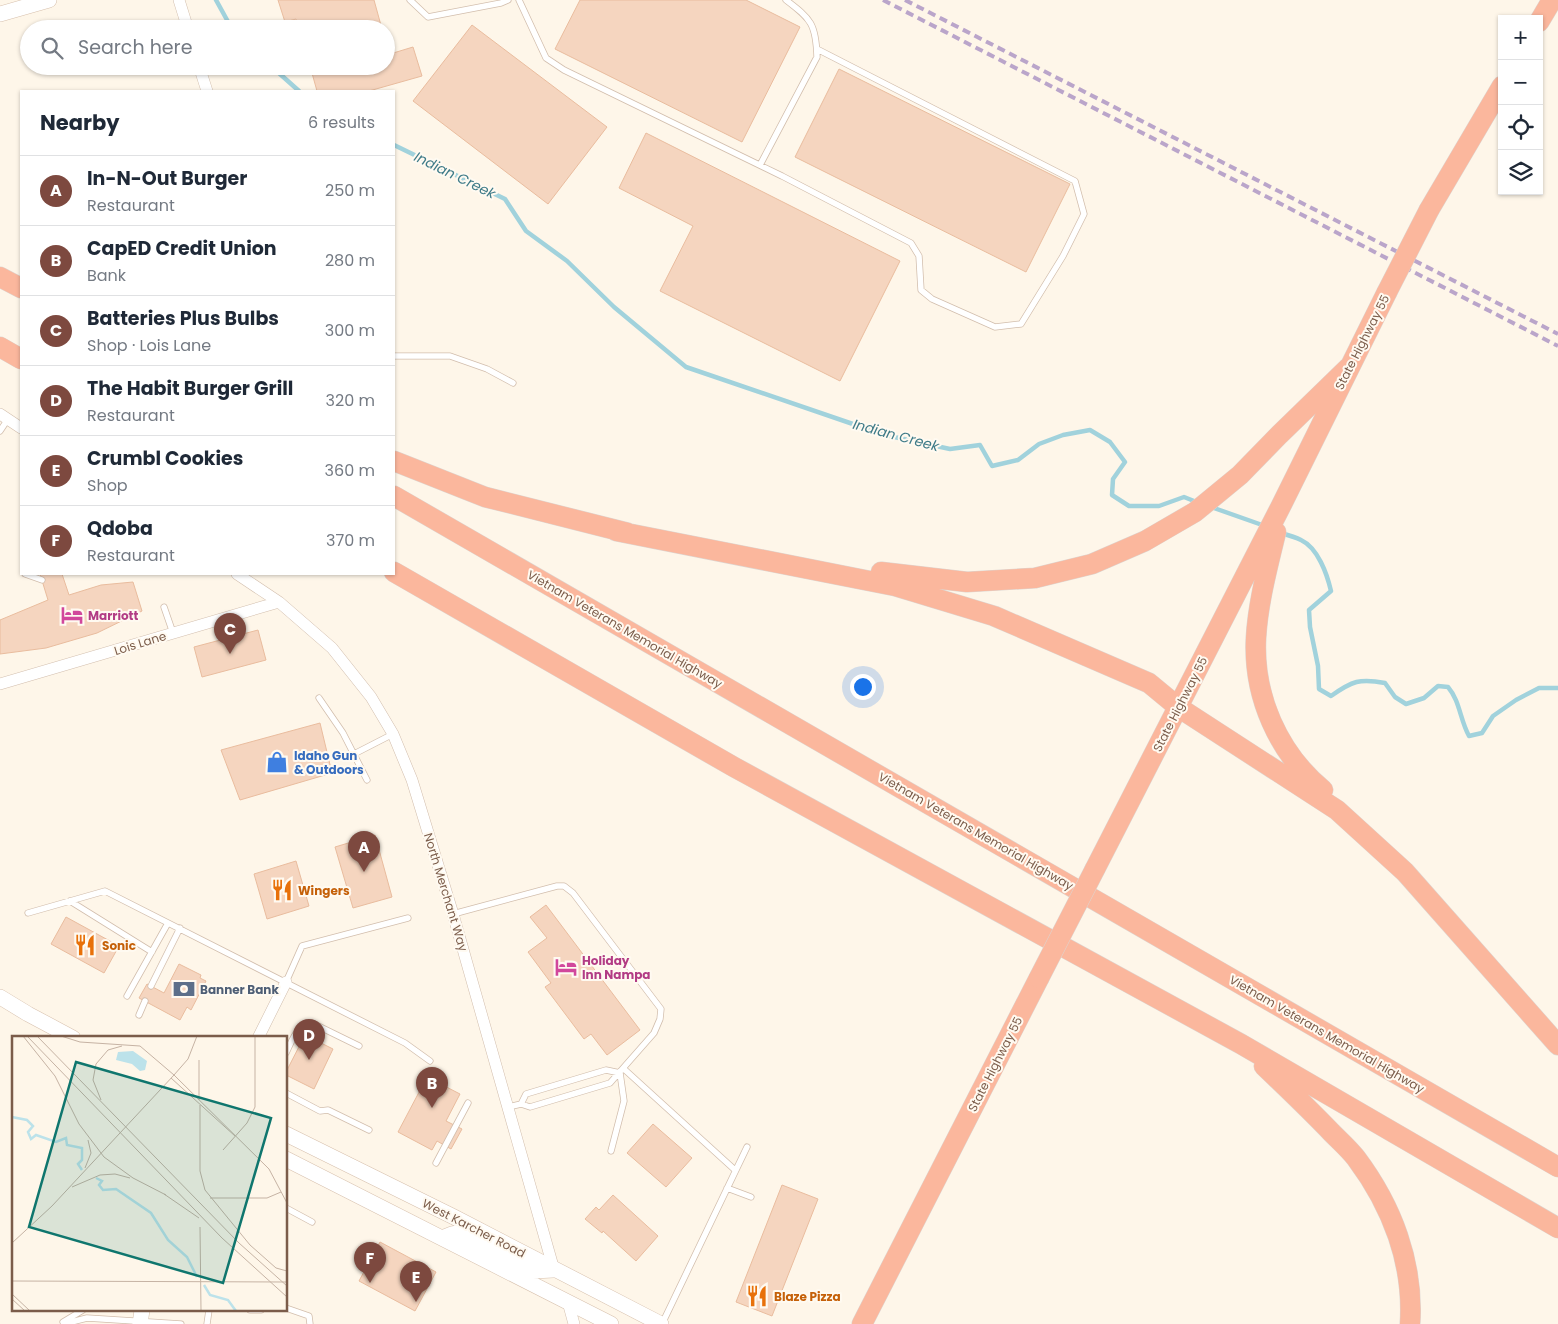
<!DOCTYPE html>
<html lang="en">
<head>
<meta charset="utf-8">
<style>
  :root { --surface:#fff; --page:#f2f2f3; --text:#1f2937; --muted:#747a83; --line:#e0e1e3; --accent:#7d493f }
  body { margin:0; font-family:Poppins,sans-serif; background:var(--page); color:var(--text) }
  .controls { position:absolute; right:15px; top:15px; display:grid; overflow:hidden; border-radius:0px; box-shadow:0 1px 4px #0004 }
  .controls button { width:45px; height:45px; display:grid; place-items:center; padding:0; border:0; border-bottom:1px solid var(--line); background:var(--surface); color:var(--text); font:25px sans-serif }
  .you { position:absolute; left:862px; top:686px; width:18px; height:18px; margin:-12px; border:4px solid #fff; border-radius:50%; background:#1a73e8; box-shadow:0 0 0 8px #1a73e833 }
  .badge { display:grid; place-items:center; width:32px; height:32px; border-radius:50%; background:var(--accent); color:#fff; font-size:16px; font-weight:700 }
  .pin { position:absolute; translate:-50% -41px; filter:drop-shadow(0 1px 2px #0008) }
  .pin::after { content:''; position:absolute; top:26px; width:18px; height:15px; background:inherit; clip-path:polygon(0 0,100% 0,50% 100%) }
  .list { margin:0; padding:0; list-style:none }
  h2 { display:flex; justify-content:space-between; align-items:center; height:65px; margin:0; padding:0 20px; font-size:21px }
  h2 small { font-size:16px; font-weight:400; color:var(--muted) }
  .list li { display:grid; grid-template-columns:32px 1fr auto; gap:15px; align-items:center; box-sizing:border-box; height:70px; padding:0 20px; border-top:1px solid var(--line) }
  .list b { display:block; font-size:19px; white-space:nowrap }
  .list p { margin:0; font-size:16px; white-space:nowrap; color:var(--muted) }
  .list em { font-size:16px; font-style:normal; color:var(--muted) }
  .icon { flex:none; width:28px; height:28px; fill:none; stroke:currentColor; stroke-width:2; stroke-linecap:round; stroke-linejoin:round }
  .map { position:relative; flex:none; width:1558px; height:1324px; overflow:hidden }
  .search { position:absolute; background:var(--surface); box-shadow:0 1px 4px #0004; left:20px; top:20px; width:375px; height:55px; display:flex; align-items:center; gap:12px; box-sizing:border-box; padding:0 18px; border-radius:28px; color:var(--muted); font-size:19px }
  .panel { position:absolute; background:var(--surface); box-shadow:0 1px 4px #0004; left:20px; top:90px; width:375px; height:485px; border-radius:0px }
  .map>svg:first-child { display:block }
</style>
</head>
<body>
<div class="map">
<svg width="1558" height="1324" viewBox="0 0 1558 1324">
  <rect width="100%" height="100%" fill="#fef6e9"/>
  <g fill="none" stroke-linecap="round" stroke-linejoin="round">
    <path stroke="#a1d2dc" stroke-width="4.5" d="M216,0l16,29
      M271,66l28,25
      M394,145l111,54 21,32 41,30 47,46 72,60 199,68 65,14 30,-4 12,21 26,-6 21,-16 24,-9 27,-5 20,12 15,20 -12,17 -1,16 17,11h30l25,-9 15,6
      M1211,507l54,19
      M1281,533c7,2 14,4 20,7 17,8 26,34 30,51l-22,19 1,17 8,39 1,23 12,7c21,-15 29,-18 54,-13l10,14 11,7 18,-6 14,-12 10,1c12,14 12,33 21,49l13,-3 11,-17 23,-16 23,-12h19"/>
  </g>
  <path fill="#f5d5bf" stroke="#e9bc9e" d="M278,0h96l8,29h-83l-3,-10 -11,3z
    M580,0h166l54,27 -58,115 -187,-93z
    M472,25l135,102 -59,77 -135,-103z
    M386,42l4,12 23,-7 9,29 -53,15h-52l-7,-25h76z
    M839,69l231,115 -44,88 -231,-115z
    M646,133l254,128 -60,120 -180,-90 33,-65 -74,-38z
    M40,574h22l7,21 32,-10 32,-3 9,29 -45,22 -51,15 -46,6v-34l48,-20z
    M258,630l8,30 -64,17 -8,-30z
    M320,723l12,50 -92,27 -19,-50z
    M375,835l17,62 -39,11 -18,-61z
    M296,861l13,45 -42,13 -13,-45z
    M546,905l94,125 -33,25 -16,-21 -7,5 -39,-52 6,-4 -23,-31 19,-14 -17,-21z
    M66,917l53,29 -15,27 -53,-29z
    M179,964l22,11 -1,3 6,3 -15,29 -4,-3 -7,13 -41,-22 8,-14 17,9z
    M305,1035l28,14 -19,40 -28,-14v-3z
    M427,1077l33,17 -14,27 16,8 -11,20 -14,-8 -5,9 -34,-18z
    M653,1124l39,34 -26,29 -39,-34z
    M782,1185l36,14 -46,117 -36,-14z
    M613,1195l45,41 -22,25 -33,-30 -1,2 -17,-14 11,-12 3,3z
    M380,1242l56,30 -21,39 -56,-30z"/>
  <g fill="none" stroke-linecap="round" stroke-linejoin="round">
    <g stroke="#d2bead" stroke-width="7">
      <path id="lane" d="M410,0l18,17 73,-14 7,-3
        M519,0l27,58 18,12 218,106 129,67 8,13 2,34 11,9 63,28 26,-3 42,-68 21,-42 -9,-33 -258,-132
        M760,165l57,-108c-1,-33 -6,-38 -31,-57
        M394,356h56l37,13 26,14
        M0,431l8,-12
        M25,574l17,6
        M164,607l9,26
        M319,698l24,35 24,47
        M354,754l39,-20
        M70,901l82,51
        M28,913l77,-22 300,152 25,18
        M453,914l104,-28h7l9,7 88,116 -1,10 -6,14 -44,50 -80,24 -9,-3 -13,3
        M286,982l16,-36 106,-28
        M151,986l29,-58
        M127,996l41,-73
        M139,1015l6,-14
        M286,1053c6,-12 12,-32 28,-29l45,22
        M624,1069l111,101
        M286,1093l34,18 8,-1 41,20
        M521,1104l5,-10 80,-24 14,3
        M611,1151l13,-50 -4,-28
        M436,1163l32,-60
        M727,1188l24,9
        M286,1208l26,14
        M286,1308l23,8 1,8
        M250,1310h11
        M63,1322l20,-12
        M64,1324l23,-6 94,6
        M207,1324l2,-14
        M662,1324l85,-177"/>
    </g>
    <g stroke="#d2bead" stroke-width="12">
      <path id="street" d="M179,0l9,29
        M199,66l8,25
        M0,414l21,14
        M237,574l42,28 53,46 39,49 22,37 19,46 41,134 101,356
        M0,684l279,-82
        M258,1038l28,-56
        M568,1302l6,22"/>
    </g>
    <g stroke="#d7c0ad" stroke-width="16">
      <path id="secondary" d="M0,14l49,-14
        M0,997l28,17 45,24
        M286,1134l168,83 207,107
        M286,1159l325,165
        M442,1238l10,-4 6,-1 75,38 20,-1
        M140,1324l2,-14"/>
    </g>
    <g stroke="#ddd5d0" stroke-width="21">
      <path id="highway" d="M1539,22l13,-22
        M1429,210l73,-124
        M0,277l21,11
        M0,347l21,12
        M394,461l91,36 143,36
        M394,496l1164,671
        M616,531l279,55 99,30 155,67 29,24 159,103 68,62 153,173
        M1276,532c-8,34 -18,70 -20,106 -3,58 22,115 67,152
        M394,572l340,195 507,277 317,184
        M881,572l86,10 68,-4 57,-14 53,-23 50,-29 45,-37 39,-40 70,-68
        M1095,869l186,-363 106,-214
        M1264,1066c23,22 46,44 68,67 8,8 17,16 24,25 36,48 58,105 54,166
        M862,1324l177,-346"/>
    </g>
    <use href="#lane" stroke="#fff" stroke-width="5.5"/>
    <use href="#street" stroke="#fff" stroke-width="11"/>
    <use href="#secondary" stroke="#fff" stroke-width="15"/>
    <use href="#highway" stroke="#fbb79d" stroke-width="20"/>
    <path stroke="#baa5ca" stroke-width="4" stroke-dasharray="8 5" stroke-linecap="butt" d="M883,0l675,346
      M905,0l653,334"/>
    <g stroke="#ddd5d0" stroke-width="21" stroke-linecap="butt">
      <path id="highway-bridge" d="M1387,292l42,-82
        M1039,978l56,-109"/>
    </g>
    <use href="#highway-bridge" stroke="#fbb79d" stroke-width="20"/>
  </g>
  <defs>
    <g id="hotel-bare" transform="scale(1.725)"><path d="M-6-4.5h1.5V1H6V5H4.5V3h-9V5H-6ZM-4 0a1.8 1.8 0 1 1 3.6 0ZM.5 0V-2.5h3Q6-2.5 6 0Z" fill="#d1479c" stroke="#fffaf1" stroke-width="2.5" paint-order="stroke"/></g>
    <g id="shop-bare" transform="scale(1.725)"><path d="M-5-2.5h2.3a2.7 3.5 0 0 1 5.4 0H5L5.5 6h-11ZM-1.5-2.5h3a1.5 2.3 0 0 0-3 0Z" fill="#3f7fe0" stroke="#fffaf1" stroke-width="2.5" paint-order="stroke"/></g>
    <g id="restaurant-bare" transform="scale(1.725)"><path d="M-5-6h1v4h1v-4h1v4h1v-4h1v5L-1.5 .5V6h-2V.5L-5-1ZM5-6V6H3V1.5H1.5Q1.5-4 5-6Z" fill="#e8710a" stroke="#fffaf1" stroke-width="2.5" paint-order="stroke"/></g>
    <g id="bank-bare" transform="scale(1.725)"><path d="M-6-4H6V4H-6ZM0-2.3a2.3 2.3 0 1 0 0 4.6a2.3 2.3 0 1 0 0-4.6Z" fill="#5c6f8a" stroke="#fffaf1" stroke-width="2.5" paint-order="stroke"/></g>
  </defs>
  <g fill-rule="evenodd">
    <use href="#hotel-bare" x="72" y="615"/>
    <use href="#shop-bare" x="277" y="762"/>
    <use href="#restaurant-bare" x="282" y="890"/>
    <use href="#restaurant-bare" x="85" y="945"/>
    <use href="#hotel-bare" x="566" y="967"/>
    <use href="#bank-bare" x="184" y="989"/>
    <use href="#restaurant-bare" x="757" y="1296"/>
  </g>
  <g text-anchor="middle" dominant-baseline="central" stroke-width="4" stroke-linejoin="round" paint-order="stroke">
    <g font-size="12" fill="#7b5c4a" stroke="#fffaf1">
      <text transform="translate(1362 342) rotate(-63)">State Highway 55</text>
      <text transform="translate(625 629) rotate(30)">Vietnam Veterans Memorial Highway</text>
      <text transform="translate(140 643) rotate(-17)">Lois Lane</text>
      <text transform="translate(1180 704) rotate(-63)">State Highway 55</text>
      <text transform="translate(976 831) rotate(30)">Vietnam Veterans Memorial Highway</text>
      <text transform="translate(446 892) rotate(73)">North Merchant Way</text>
      <text transform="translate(1327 1034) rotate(30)">Vietnam Veterans Memorial Highway</text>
      <text transform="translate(995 1064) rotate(-63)">State Highway 55</text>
      <text transform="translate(474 1228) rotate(27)">West Karcher Road</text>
    </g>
    <g font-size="12" font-weight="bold" fill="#b23c85" stroke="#fffaf1" text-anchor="start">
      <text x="88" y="615">Marriott</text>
      <text x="582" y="960">Holiday<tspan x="582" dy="14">Inn Nampa</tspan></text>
    </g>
    <g font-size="12" font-weight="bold" fill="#366cbe" stroke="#fffaf1" text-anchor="start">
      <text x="294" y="755">Idaho Gun<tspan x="294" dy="14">&amp; Outdoors</tspan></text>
    </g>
    <g font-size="12" font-weight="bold" fill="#c56008" stroke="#fffaf1" text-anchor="start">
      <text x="298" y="890">Wingers</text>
      <text x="102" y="945">Sonic</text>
      <text x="774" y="1296">Blaze Pizza</text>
    </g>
    <g font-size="12" font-weight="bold" fill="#4e5e75" stroke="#fffaf1" text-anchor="start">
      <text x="200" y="989">Banner Bank</text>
    </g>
    <g font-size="14" font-style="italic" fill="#3f7b88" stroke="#fffaf1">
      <text transform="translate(455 175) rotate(26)">Indian Creek</text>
      <text transform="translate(896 435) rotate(15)">Indian Creek</text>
    </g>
  </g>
  <g transform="translate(12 1036)">
    <rect width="275" height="275" fill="#fef6e9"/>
    <path d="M121,15l14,10 -2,9 -5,1 -8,-7 -16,-4 2,-8z" fill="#bce2ea"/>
    <path fill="none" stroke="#bce2ea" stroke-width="2.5" d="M0,81l15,3 6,6 -5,6 3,7 5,-4 20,7 10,-4 1,7 15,3v12l-4,4 4,6M84,142l6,3 -3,4 4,5 13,-1 35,24 17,27 19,17 10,20M192,249l6,10 18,5 8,11"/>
    <path fill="none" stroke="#c6b3a4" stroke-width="1" d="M11,0l32,40 24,48 25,33 29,21 33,17M15,0l195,202 65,59M25,0l202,207 48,43M185,0l-9,23 -14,16 95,94 18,34M159,42l64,58M89,64l-8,-20 3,-16 12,-14 14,-4M187,64v-40M188,69v66l5,19 45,55 26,23 11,3M211,114l24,-27 8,-16v-71M73,132l6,-15 -3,-13M60,151l28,-12 15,-1 15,4M152,158l35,24M198,162h57l14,-6M188,191l1,84M0,207l40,-37 122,-131 -34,-29 -60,-4 -19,-6M0,245l275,1M0,258l18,17M0,263l13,12"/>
    <path fill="#0f766e" fill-opacity="0.15" stroke="#0f766e" stroke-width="2.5" d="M64,26l195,56 -48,165 -194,-56z"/>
    <rect width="275" height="275" fill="none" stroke="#7b5c4a" stroke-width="2.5"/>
  </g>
</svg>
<div class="controls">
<button>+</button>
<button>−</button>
<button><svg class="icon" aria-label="locate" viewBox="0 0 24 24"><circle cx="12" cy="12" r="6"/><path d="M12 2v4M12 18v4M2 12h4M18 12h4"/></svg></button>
<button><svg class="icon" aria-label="layers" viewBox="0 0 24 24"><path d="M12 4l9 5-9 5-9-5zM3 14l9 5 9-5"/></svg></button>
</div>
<div class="you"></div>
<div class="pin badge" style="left:364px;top:872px">A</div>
<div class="pin badge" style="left:432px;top:1108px">B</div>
<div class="pin badge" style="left:230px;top:654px">C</div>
<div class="pin badge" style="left:309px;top:1060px">D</div>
<div class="pin badge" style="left:416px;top:1302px">E</div>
<div class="pin badge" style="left:370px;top:1283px">F</div>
<div class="search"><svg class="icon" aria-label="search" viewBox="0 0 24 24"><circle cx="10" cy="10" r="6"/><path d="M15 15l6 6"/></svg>Search here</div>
<section class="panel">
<h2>Nearby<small>6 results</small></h2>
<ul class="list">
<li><span class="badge">A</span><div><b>In-N-Out Burger</b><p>Restaurant</p></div><em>250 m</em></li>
<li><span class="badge">B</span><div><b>CapED Credit Union</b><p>Bank</p></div><em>280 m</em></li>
<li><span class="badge">C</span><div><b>Batteries Plus Bulbs</b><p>Shop · Lois Lane</p></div><em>300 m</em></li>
<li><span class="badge">D</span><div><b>The Habit Burger Grill</b><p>Restaurant</p></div><em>320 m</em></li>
<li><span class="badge">E</span><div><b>Crumbl Cookies</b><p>Shop</p></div><em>360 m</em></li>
<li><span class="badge">F</span><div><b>Qdoba</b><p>Restaurant</p></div><em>370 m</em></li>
</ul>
</section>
</div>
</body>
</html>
